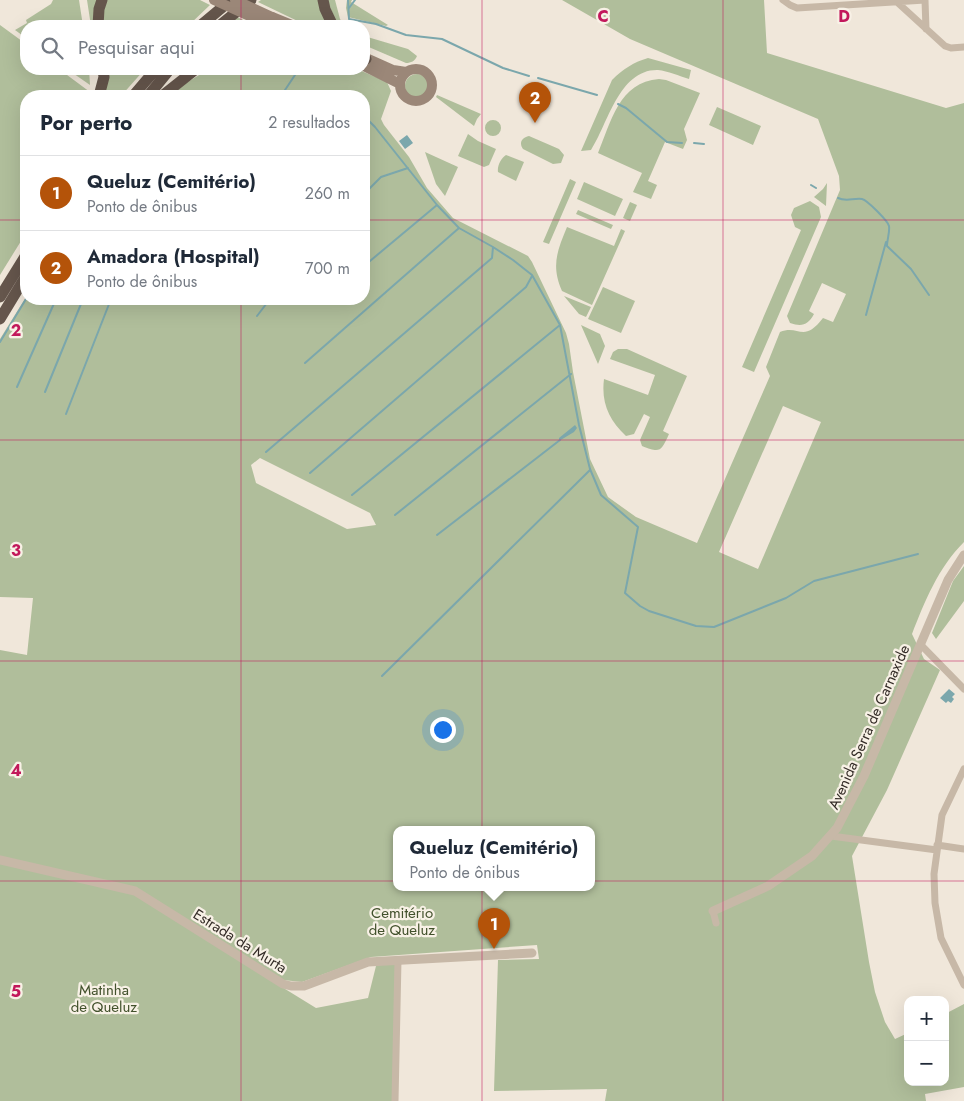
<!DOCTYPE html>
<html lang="pt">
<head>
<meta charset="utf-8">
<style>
  :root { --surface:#fff; --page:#f6f6f7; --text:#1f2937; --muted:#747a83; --line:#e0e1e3; --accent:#b45309 }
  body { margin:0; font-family:Jost,sans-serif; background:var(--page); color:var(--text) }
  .controls { position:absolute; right:15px; bottom:15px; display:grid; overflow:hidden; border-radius:10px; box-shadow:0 5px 20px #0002 }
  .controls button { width:45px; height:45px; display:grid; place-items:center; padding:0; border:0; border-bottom:1px solid var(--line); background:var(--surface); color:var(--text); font:25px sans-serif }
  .you { position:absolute; left:442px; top:729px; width:18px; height:18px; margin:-12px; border:4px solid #fff; border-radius:50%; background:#1a73e8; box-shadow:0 0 0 8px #1a73e833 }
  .badge { display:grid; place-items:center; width:32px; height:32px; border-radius:50%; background:var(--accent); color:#fff; font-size:16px; font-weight:700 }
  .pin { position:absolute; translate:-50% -41px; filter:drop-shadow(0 1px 2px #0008) }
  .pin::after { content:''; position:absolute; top:26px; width:18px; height:15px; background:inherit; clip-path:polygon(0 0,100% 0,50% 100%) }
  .popup { position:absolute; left:393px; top:826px; width:202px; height:65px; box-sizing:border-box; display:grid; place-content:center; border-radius:10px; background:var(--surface); filter:drop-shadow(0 1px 4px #0005); font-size:16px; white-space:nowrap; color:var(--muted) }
  .popup b { font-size:19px; color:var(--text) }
  .popup::after { content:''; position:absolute; left:50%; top:100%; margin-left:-10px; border:10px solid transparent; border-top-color:var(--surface) }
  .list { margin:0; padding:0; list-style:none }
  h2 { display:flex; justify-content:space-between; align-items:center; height:65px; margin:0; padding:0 20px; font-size:21px }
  h2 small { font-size:16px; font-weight:400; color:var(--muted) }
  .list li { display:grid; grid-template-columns:32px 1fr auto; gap:15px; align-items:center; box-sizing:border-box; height:75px; padding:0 20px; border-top:1px solid var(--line) }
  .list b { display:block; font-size:19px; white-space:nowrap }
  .list p { margin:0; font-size:16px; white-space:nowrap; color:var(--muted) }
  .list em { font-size:16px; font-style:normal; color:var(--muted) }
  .icon { flex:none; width:28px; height:28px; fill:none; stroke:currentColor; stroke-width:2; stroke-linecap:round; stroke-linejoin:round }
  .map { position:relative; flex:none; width:964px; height:1101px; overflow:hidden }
  .search { position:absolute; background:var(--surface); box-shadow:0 5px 20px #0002; left:20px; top:20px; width:350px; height:55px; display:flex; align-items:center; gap:12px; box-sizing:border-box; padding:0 18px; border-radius:20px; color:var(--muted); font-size:19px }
  .panel { position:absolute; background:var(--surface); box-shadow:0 5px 20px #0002; left:20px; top:90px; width:350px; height:215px; border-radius:20px }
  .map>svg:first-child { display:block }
</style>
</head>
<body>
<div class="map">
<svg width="964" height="1101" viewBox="0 0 964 1101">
  <rect width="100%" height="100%" fill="#f0e7da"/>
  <path fill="#b0be9b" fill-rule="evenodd" d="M53,0h26l4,26h-57v12l-11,-8 12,-7 -1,-3 25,-16z
    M87,0h12l-2,26h-6z
    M104,0h96l10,5 -22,21h-87z
    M261,0h59l9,26h-21l-50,-24z
    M327,0h8l5,19 5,7h-7z
    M347,0h5l-1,2 37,23 -2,1 -38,-9 -2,-9z
    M562,0h202l3,53 179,55 18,-5v439c-26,26 -39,59 -52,92l12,25 16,11 -53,120 -35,66 17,106 6,30 10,30 10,17 13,-6v49h37v-68l19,-10v83l-39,7 1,7h-321l2,-12 -113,2 4,-131 41,-1 -2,-14 -166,12 -69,25 -19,-2 -6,4 39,24 52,-10 8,-32 22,-6 -6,141h-392v-451l27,5 6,-57 -33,-1v-258l26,-42v2h338v-203h-193l15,-13 23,-14h148l30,13 4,9 -10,28 3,6 25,32 18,31 26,30 75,38 4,6 34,71 3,11 4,28 17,87 18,38 28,20 61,26 73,-167 -4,-9 14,-35c19,-8 23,12 43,-14l10,4 13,-28 -24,-11 -13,28 5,3c-6,11 -12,13 -24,9l-3,-7 53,-126 -1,-14 -21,-57 -188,-80zM783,406l38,16 -63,147 -39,-17zM260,458l110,55 6,12 -29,4 -91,-46 -5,-18zM396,830h196v58h-196z
    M237,17l20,9h-30z
    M0,25l26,19v25h33l35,26v1h-68v137l-26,42z
    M364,36l44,13 9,7c-2,5 -6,7 -11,7l-42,-18z
    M648,58l43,12 -2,9c-10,-3 -21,-8 -31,-9 -39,-1 -50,54 -67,80l-10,1 31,-71c11,-11 22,-18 36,-22z
    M67,69h22l1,16z
    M106,69h39l-24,27h-20z
    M405 86a12 12 0 1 1 24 0a12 12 0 1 1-24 0Z
    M659,79l7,1 34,13 -16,36 3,11 -4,9 -18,-7 -17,39 9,4 -6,14 -18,-7 9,-19 -44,-20c13,-31 21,-71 61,-74z
    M437,95l44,19 -4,5 -3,7 -38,-29z
    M717,107l44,19 -8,19 -44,-20z
    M485 128a8 8 0 1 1 16 0a8 8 0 1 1-16 0Z
    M468,134l10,7 18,8 -7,16 -5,2 -26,-11z
    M529,136l30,13 5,6 -3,8 -8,1 -30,-15c-4,-6 -2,-11 6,-13z
    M425,152l33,15 -13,29 -9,-12z
    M506,155l18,7 -8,19 -18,-9c-1,-6 3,-14 8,-17z
    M570,179l6,3 -27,62 -6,-2z
    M584,182l39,17 -8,17 -38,-17z
    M827,183l-1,23 -12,-9 9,-8z
    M810,201l9,6 2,10 -67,155 -12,-5 59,-137 -6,-3 -4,-12 3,-7z
    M630,202l7,3 -7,16 -7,-3z
    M578,210l35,15 -2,4 -35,-15z
    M567,227l47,19 7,-17 4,2 -33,74 -30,-14c-11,-25 -5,-40 5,-64z
    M603,287l32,14 -14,32 -33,-14z
    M564,296l27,11 -5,10 -7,-3z
    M581,325l19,9 5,12 -7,18z
    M618,349h9l60,27 -24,55 6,3c-8,18 -9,19 -27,12l-2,-6 10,-23 -6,-3 -10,20 -8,2c-17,-16 -25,-33 -22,-57l44,16 7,-20 -45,-16 3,-7z
    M964,566v35l-28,38 -4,-6 21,-52z"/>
  <path fill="#7ba7ac" d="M407,135l6,8 -8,6 -6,-8z
    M575,425l2,3 -3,4 -15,9v-3z
    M949,689l6,5 -3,3 2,2 -3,4 -3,-2 -2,2 -6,-5z"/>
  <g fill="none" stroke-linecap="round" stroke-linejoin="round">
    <path stroke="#7ba7ac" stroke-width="2" d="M348,0l1,19 27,5 30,11 36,4 61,29 26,8
      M349,8l6,-8
      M538,78l59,17
      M281,96l18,-27
      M298,96l19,-2 8,2
      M618,104l8,4 41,34 15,1
      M364,116l11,11 62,78 22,23 34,19 20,13 19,15 28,50 19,100 11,44 11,26 37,32 -13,66 15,13 9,5 47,15 18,1 72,-29 28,-17 104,-27
      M694,143l10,1
      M811,185l5,3
      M364,194l17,-17 27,-9
      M838,198c8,4 15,0 24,1 5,1 26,22 27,27 1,6 -2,14 -2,20l24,23 18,26
      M364,266l73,-61
      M866,315l20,-73
      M257,316l13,-17
      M0,342l26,-43
      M305,363l154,-135
      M17,387l39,-88
      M45,392l38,-93
      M66,414l45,-115
      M266,452l226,-194 1,-11
      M310,473l216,-186 6,-11
      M352,495l208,-170
      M395,515l176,-141
      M437,535l123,-95
      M382,676l208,-206"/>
    <path stroke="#c7b8a7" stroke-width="7" d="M783,0l7,5 7,3 128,-8
      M925,0l1,29
      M898,3l47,43 6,2 13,-1
      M921,645l43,44
      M964,769l-22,46 -8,59 1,29 6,35 23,47
      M831,836l106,14
      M937,845l27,4
      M713,911l3,12
      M395,1101l3,-141"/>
    <path stroke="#c7b8a7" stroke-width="9" d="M0,860l135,31 148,93 8,2h13l64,-24 164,-9
      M713,911l55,-25 44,-30 25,-28 27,-52 84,-196 16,-25"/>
    <path stroke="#9b8778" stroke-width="10" d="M272,17l22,9
      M364,57l29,13 13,2
      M364,66l36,18
      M400 85a16 16 0 1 1 32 0a16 16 0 1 1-32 0Z"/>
    <path stroke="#65564c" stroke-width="11" d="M323,0l2,9 8,17
      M98,26l1,-17 3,-9
      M200,26l31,-26
      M219,26l32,-26
      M364,56l2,3
      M99,96l5,-19 -1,-8
      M133,96l23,-27
      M148,96l22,-27
      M162,96l34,-27
      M0,297l26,-42
      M0,319l26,-43"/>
    <path stroke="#9b8778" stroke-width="10" d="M214,0l51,23
      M235,0l37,17"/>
  </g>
  <path fill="none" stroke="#c2185b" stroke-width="1" stroke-opacity="0.55" d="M241,0v26M482,0v1101M723,0v1101M241,69v27M0,220h26M364,220h600M241,299v802M0,440h964M0,661h964M0,881h964"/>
  <g text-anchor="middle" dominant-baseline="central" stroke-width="4.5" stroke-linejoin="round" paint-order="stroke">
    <g font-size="15" fill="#342c27" stroke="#f8f1e6">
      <text transform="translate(869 727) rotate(-66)">Avenida Serra de Carnaxide</text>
      <text transform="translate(240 941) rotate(32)">Estrada da Murta</text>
    </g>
    <g font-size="15" fill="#42512c" stroke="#f8f1e6">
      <text x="402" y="913">Cemitério<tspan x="402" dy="17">de Queluz</tspan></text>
      <text x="104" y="990">Matinha<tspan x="104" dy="17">de Queluz</tspan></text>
    </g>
  </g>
  <g font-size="16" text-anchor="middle" font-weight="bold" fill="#c2185b" stroke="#f8f1e6" stroke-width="4.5" stroke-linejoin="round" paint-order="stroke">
    <text x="603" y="22">C</text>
    <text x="844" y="22">D</text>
    <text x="16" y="336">2</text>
    <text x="16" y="556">3</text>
    <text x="16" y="776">4</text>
    <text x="16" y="997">5</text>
  </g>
</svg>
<div class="controls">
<button>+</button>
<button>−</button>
</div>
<div class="you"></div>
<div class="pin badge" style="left:494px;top:949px">1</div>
<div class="popup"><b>Queluz (Cemitério)</b>Ponto de ônibus</div>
<div class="pin badge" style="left:535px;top:123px">2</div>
<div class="search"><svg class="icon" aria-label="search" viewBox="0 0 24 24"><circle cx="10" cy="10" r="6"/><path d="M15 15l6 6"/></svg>Pesquisar aqui</div>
<section class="panel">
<h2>Por perto<small>2 resultados</small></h2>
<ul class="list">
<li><span class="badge">1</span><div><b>Queluz (Cemitério)</b><p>Ponto de ônibus</p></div><em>260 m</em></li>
<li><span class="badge">2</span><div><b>Amadora (Hospital)</b><p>Ponto de ônibus</p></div><em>700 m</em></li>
</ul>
</section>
</div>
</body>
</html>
